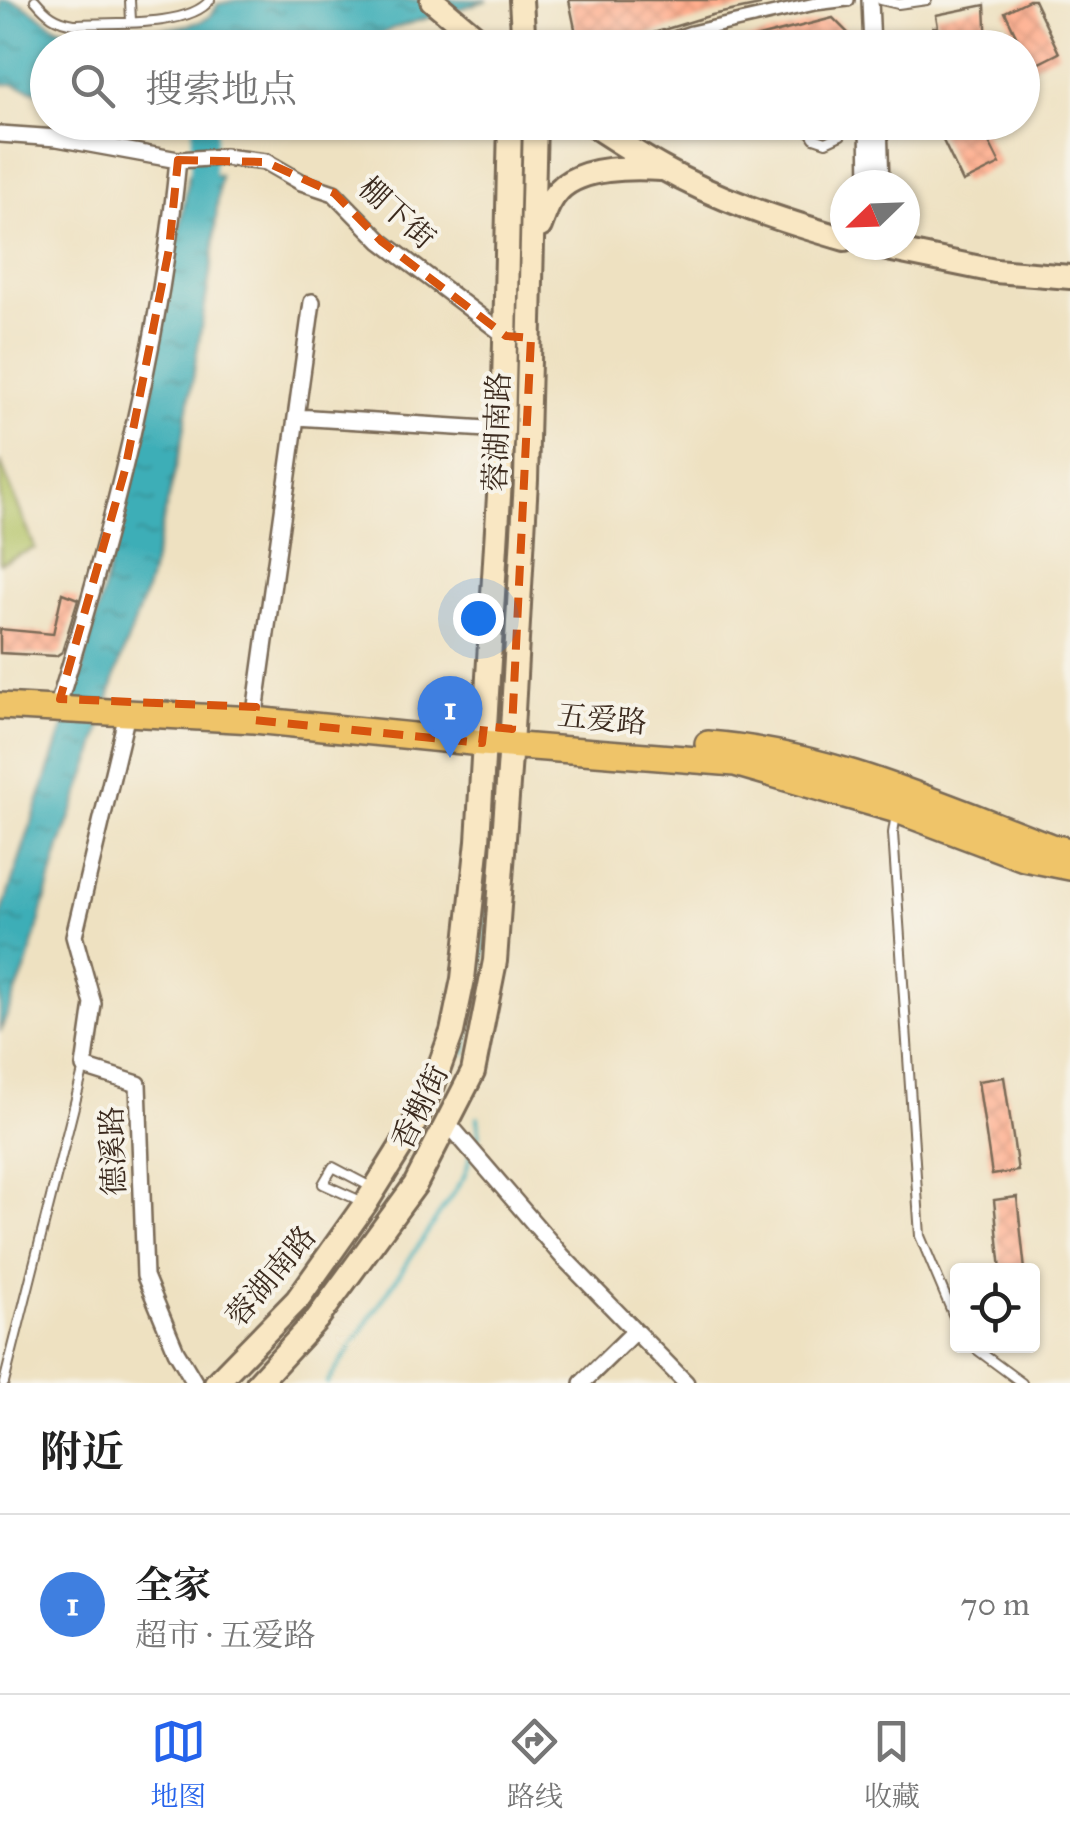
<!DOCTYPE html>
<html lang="zh">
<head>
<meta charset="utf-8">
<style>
  :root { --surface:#fff; --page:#f6f6f6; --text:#222; --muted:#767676; --line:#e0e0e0; --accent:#2563eb }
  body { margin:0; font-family:"IM FELL Great Primer","Noto Serif SC",serif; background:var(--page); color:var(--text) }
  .controls { position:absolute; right:30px; bottom:30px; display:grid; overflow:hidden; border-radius:10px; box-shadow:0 2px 8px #0004 }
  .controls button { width:90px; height:90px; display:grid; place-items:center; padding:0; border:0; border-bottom:2px solid var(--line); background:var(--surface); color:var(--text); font:50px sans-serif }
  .compass { position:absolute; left:830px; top:170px; width:90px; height:90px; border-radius:50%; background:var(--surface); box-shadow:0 2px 8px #0004; rotate:247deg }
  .you { position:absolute; left:478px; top:618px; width:35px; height:35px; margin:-25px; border:8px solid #fff; border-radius:50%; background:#1a73e8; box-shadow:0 0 0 15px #1a73e833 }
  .badge { display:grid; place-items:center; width:65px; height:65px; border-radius:50%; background:var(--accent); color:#fff; font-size:32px; font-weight:700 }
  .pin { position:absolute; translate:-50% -82px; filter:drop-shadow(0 2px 5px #0008) }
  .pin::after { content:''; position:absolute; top:52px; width:35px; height:30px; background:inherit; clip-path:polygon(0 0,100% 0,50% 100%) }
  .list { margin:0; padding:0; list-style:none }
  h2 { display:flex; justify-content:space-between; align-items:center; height:130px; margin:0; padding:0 40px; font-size:42px }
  h2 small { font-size:32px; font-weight:400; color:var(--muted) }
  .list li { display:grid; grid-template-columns:65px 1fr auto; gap:30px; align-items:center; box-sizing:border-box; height:180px; padding:0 40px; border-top:2px solid var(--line) }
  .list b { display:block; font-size:38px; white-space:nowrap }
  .list p { margin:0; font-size:32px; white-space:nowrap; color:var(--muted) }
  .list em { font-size:32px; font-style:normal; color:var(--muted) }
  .icon { flex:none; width:55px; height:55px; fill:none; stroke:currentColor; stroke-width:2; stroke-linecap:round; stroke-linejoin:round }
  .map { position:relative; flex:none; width:1070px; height:1383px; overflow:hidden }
  .search { position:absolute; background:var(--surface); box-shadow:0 2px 8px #0004; left:30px; right:30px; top:30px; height:110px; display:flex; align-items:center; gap:25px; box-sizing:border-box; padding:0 35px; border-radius:55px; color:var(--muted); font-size:38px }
  .sheet { height:310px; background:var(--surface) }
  nav { display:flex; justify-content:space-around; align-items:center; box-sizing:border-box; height:140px; border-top:2px solid var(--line); background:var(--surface); font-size:28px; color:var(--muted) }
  nav a { display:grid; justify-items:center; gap:5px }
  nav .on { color:var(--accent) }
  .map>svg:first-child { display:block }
</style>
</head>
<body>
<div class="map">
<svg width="1070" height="1383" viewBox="0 0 1070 1383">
  <defs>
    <pattern id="water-ripples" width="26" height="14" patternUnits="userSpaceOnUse" patternTransform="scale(2.5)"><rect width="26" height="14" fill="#3daeb7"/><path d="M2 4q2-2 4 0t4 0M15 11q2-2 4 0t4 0" fill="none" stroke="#348e94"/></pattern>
    <pattern id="building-cross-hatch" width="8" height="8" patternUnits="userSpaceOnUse" patternTransform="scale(2.5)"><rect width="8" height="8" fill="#ffad8d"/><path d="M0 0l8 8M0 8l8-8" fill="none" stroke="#db9579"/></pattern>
  </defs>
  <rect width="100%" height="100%" fill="#f7f3e8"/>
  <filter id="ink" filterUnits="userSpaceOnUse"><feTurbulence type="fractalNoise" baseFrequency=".01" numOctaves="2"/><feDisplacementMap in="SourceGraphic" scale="20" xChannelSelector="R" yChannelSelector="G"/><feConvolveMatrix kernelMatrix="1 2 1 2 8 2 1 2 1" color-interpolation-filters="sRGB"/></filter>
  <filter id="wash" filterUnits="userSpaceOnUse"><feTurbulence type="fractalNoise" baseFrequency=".0048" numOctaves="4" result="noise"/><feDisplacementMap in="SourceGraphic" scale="40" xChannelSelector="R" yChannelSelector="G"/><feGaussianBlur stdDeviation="2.25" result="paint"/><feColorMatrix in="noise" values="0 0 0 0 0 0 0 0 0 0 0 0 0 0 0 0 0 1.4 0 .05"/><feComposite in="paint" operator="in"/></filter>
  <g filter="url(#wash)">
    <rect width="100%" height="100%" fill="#eee1c1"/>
    <path fill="#b2c366" stroke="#767642" stroke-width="2.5" d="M0,461l35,87 -35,15z"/>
    <path fill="url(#water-ripples)" stroke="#3c6c6a" stroke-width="2.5" d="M0,0c30,0 36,19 62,29 22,8 128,3 147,-12 4,-3 6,-8 9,-13l20,-4h250l-97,29 -26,16 -317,3 -1,47 -33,-11h-14z
      M189,174l31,1 -8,87 -29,176 -35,147 -32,88 -23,83 -33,91 -32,116 -28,69v-114l82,-247 65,-249z"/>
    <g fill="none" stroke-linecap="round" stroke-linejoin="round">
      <path stroke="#3daeb7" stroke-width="4" d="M521,220l1,-80
        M511,555l4,-90
        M465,1053l20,-107 3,-92
        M474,1146l5,-12 -1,-17
        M327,1383l137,-206 7,-22"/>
      <path stroke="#3daeb7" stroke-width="25" d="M200,210l5,-88"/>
    </g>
    <g id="blocks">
      <path fill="url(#building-cross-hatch)" d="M569,0h191v5l-48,10 -94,29v4h-39z
        M1029,0h5l25,53 -28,14 -26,-55z
        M985,5l2,43h-66l-1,-13 13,-1v-7h5l-2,-12z
        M833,18l19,19v11h-120l-1,-4z
        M934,122h45l21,42 -37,18z
        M62,593l16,6 -16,53 -6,4 -56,-3v-24l53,5z
        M1004,1077l14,94 -26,4 -14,-94z
        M1017,1197l8,73h-24l-7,-70z"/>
    </g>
  </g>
  <g filter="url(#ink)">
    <use href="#blocks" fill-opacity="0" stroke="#7a6a57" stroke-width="2.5"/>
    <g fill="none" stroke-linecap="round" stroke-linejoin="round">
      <g stroke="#7a6a57" stroke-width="12">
        <path id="service" d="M35,0c12,14 20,21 39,24 34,-2 115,4 136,-24
          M130,0l1,21
          M881,0l17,4 29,-4
          M804,122l10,16 12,4 15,-7
          M57,138l3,-16
          M896,814l-3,19 27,403 38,90
          M363,1202l-40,-18 10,-17 38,20
          M972,1346l50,37
          M4,1383l80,-316"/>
      </g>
      <g stroke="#7a6a57" stroke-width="16">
        <path id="pedestrian" d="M645,48l46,-16 124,-28 33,-4"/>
      </g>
      <g stroke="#7a6a57" stroke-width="20">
        <path id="minor" d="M870,0l2,48
          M868,122l1,63
          M879,122l2,63
          M0,134l57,4 121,22 46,-3 42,5 35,20 33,11 47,48 125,95
          M296,417l207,13
          M60,699c54,-177 100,-355 118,-539
          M127,714l-53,222 19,68 -9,63 54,17 7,192 31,75 19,32
          M254,720l58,-418
          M447,1122l115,134 124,127
          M582,1383l53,-52"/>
      </g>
      <g stroke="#7a6a57" stroke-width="28">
        <path id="secondary" d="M432,0l57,48
          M521,0l3,48
          M588,122c25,16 49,32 74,46 56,32 121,53 183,71
          M540,226c5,-13 9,-26 19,-36 22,-23 73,-23 102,-21
          M868,245l127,26 75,6
          M216,1383l81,-83 69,-97 43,-69 24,-49 19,-53 11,-53 15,-138 25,-411 7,-308
          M258,1383l59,-64 98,-134 58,-113 22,-111 17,-232 14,-249 9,-358"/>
      </g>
      <g stroke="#7a6a57" stroke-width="30">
        <path id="primary" d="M0,706l254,14 228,23 253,20 162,47 127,48 46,9
          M708,744c119,9 232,61 343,103l19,4"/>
      </g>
      <path stroke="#7a6a57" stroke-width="2.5" stroke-dasharray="2.5 8" stroke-linecap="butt" d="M71,48l2,-13"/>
      <use href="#service" stroke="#fff" stroke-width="8"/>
      <use href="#pedestrian" stroke="#fff" stroke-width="11"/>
      <use href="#minor" stroke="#fff" stroke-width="15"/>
      <use href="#secondary" stroke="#f9e7c3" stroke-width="22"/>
      <use href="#primary" stroke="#efc469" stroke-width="25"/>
    </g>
  </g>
  <path fill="none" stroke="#d7540e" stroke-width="8" stroke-dasharray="20 12" stroke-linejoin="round" d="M178,160l88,2 68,31 47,48 125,95 25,2 -19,391 -28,-3 -2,17 -228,-23 2,-13 -196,-8 65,-229 44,-221z"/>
  <g text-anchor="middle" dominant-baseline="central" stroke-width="8" stroke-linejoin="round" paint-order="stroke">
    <g font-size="30" fill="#3b2a1e" stroke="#f7f3e8">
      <text transform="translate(397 213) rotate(42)">棚下街</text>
      <text transform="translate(497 432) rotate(-88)">蓉湖南路</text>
      <text transform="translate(602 719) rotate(5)">五爱路</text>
      <text transform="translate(420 1107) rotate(-64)">香榭街</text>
      <text transform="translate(113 1151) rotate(-92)">德溪路</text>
      <text transform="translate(271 1276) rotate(-50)">蓉湖南路</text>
    </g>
  </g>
</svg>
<div class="controls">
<button><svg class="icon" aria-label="locate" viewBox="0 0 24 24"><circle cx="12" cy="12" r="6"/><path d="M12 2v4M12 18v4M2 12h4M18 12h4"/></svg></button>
</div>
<svg class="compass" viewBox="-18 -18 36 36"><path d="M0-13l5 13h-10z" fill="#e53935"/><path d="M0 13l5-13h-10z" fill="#767676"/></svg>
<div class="you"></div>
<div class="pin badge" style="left:450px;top:758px;background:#3f7fe0">1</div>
<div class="search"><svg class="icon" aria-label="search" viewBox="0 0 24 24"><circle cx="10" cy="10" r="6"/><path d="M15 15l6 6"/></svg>搜索地点</div>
</div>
<section class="sheet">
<h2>附近<small></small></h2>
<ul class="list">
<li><span class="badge" style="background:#3f7fe0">1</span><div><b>全家</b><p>超市 · 五爱路</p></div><em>70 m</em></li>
</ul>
</section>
<nav>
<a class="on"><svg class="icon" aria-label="map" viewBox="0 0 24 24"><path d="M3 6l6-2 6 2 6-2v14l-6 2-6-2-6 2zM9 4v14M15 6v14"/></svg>地图</a>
<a><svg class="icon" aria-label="directions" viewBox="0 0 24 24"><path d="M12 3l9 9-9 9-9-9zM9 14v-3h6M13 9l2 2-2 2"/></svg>路线</a>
<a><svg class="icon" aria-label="saved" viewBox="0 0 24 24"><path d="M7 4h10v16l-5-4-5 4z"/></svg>收藏</a>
</nav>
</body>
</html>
